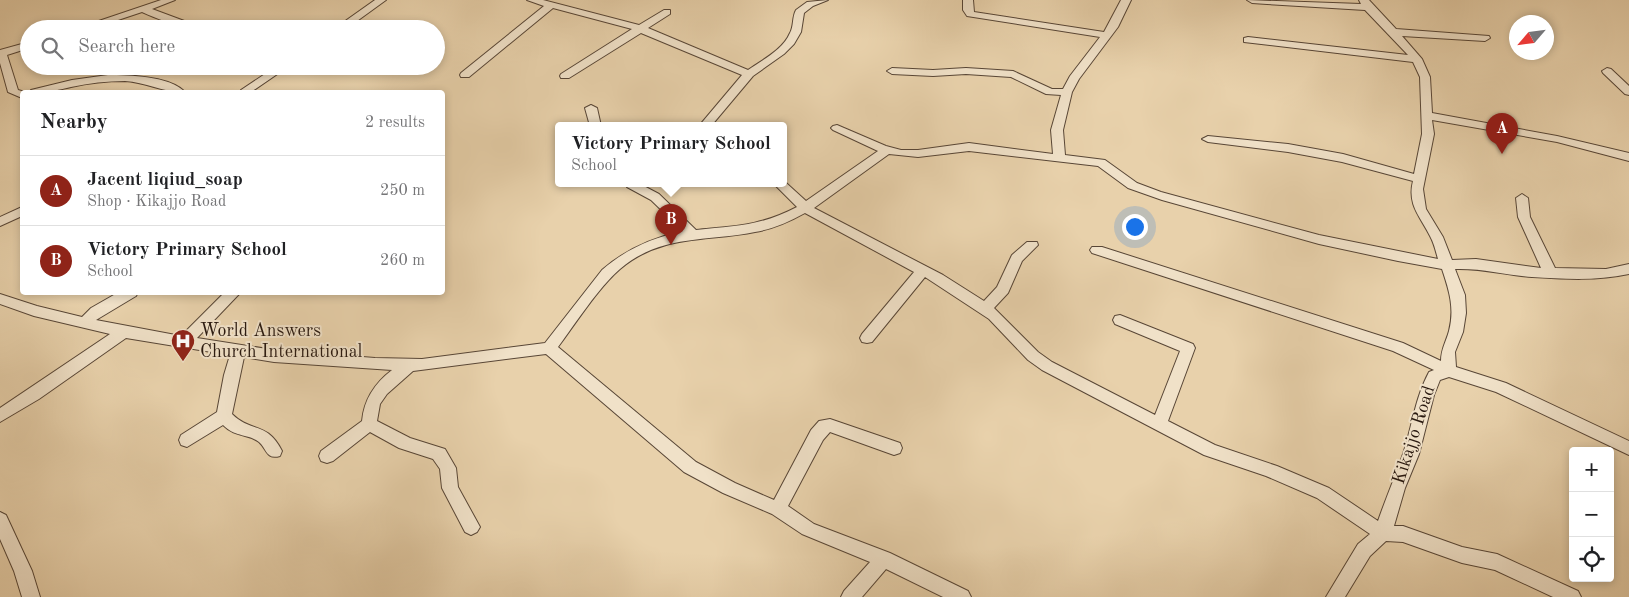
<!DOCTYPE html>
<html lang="en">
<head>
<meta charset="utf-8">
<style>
  :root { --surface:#fff; --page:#f2f2f2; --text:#202124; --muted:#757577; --line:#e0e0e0; --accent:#8f2418 }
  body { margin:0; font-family:"Old Standard TT",serif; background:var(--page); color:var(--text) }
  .controls { position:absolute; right:15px; bottom:15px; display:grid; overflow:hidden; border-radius:5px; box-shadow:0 2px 8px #0003 }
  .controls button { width:45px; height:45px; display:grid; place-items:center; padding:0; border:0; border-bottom:1px solid var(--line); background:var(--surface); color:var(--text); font:25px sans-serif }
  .compass { position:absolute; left:1509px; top:15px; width:45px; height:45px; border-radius:50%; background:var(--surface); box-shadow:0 2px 8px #0003; rotate:242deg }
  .you { position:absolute; left:1134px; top:226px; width:18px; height:18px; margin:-12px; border:4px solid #fff; border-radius:50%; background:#1a73e8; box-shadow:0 0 0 8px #1a73e833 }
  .badge { display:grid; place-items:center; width:32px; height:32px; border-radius:50%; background:var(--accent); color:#fff; font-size:16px; font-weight:700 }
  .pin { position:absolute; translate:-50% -41px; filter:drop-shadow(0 1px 2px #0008) }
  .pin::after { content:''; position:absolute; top:26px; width:18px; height:15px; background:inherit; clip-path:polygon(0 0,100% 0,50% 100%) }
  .popup { position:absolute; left:555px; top:122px; width:232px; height:65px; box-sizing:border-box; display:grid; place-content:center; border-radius:5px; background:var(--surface); filter:drop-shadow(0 1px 4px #0005); font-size:16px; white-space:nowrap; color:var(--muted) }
  .popup b { font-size:19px; color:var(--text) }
  .popup::after { content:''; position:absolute; left:50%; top:100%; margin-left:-10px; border:10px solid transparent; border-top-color:var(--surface) }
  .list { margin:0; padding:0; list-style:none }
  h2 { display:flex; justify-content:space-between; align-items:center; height:65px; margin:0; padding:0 20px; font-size:21px }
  h2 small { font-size:16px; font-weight:400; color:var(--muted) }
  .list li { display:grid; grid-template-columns:32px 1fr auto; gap:15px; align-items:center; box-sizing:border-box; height:70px; padding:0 20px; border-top:1px solid var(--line) }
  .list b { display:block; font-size:19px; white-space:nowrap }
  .list p { margin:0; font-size:16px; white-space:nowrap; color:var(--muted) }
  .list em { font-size:16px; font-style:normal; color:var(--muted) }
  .icon { flex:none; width:28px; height:28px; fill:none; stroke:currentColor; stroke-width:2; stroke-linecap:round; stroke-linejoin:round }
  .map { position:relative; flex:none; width:1629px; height:597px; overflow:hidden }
  .search { position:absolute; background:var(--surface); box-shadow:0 2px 8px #0003; left:20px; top:20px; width:425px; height:55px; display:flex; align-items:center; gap:12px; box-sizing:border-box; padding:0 18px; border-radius:28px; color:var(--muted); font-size:19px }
  .panel { position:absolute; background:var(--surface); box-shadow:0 2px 8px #0003; left:20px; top:90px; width:425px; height:205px; border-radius:5px }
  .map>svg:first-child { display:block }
</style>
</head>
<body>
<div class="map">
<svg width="1629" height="597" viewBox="0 0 1629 597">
  <rect width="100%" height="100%" fill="#e8d1ab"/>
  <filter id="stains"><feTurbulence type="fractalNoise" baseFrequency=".004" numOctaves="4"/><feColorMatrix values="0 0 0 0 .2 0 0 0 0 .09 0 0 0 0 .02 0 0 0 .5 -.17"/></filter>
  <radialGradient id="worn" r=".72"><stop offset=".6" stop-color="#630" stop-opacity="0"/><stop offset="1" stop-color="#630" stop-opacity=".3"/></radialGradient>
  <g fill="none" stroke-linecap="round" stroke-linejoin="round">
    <g stroke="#584636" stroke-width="2">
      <path id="street" d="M161,0h14l-23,9 35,13 37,4 5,3c-36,0 -54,-2 -87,-17l-51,17h-16z
        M375,0h11l-40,29h-12z
        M527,0h16l96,25 25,-15h6v4l-22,14 100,42c14,-10 35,-20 42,-37 4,-7 2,-16 6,-23l11,-8 21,-2 -15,6 -9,7 -3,19 -7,12 -10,10 -31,22 -42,50h-12l43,-51 -101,-42 -72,45h-8l-1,-2 1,-2 71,-45 -79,-21 -84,69h-8l-1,-2 1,-2 83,-67z
        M963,0h10l1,12 130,20 17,-32h10l-13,27 -39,52 -7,13 -9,38 2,25 40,5 32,23 24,9 158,43 119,24c-2,-7 -4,-16 -8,-23 -10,-20 -23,-31 -17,-55l-71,-19 -54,-10 -80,-10 -6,-3 6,-3 80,8 55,10 71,20 8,-40 -2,-57 -7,-15 -169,-20v-4l4,-1 160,18 -43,-45 -98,-6 -15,-1 -5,-3 114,4 -2,-4h10l27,29 93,7 1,2 -5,3 -83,-5 20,23 8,18 2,36 125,23 72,17v8l-72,-19 -125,-22 2,14 -11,55 3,20 17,28 9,23 24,-1 65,9 -23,-51 -2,-19 6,-4 6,4 2,19 25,51 51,1 23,-5v10c-32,7 -64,5 -97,3 -26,-2 -50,-9 -77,-8l10,26 1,18 -3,19 -8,20 1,15 50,16 123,58v14l-133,-63 -47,-15 -9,3 -6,15 -15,59 -14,34 -11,38h9l59,21 35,7 81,37 3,6h-28l-58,-27 -33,-7 -59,-21 -17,-1 -16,15 -25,41h-19l32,-53 12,-10 -53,-36 -51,-22 -62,-21 -162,-85 -14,-10 -39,-41 -64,-42 -53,65 -5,1 -5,-1 -2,-4 2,-4 52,-62 -109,-59c-16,9 -32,16 -50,19 -49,10 -94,2 -135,37 -22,19 -44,54 -62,78l138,115 39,21 39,17 37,-70 8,-9 11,-2 70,24 2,5 -2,5 -6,2 -64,-23 -7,8 -35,66 26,18 76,29 78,38 3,6h-28l-57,-28 -24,28h-21l3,-6 26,-29 -68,-28 -30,-20 -49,-21 -39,-21 -138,-118 -133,17 -26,23 -7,10 -3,17 33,17 35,11 11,19 2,19 22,40 -3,5 -6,3 -6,-3 -23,-44 -2,-19 -7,-10 -34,-11 -29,-16 -37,29 -6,2 -6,-2 -2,-5 2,-5 41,-30c2,-22 13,-38 30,-51l-118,-8 -30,-5 -12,57c19,19 35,7 50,37l-2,5c-14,4 -13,-7 -21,-14 -12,-9 -23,-4 -36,-17l-36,22 -6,-2 -2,-5 2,-5 36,-23 7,-37 6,-20 -104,-17 -87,61 -39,23v-14l110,-74 -76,-18 -34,-12v-10l37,12 45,11 9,-9 28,-16h19l-2,4 -40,24 85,16 44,-44h16l-44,46 77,12 101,8 47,1 123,-16 57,-73c24,-21 50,-32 81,-39l-32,-31 -24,-13 -2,-3h15l19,10 37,36c39,-4 65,-4 101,-23l-23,-23h10v-3l22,20 72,-50 -45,-21 -2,-2 2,-2 4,-1 49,21 15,4h17l51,-7 84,11 -2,-24 10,-35 -15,-1 -35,-17 -45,-3 -33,2 -41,-2 -5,-3 5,-3 41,2 33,-2 47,3 39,18h11l7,-13 30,-39 -133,-21 -4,-6zM969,151l129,15 30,22 34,12 157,44 79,17 44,8c7,21 13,39 7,62 -3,11 -8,18 -8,30l-38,-18 -301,-96h-10l-2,3 2,3 301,98 41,19 -5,2c-14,26 -17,55 -26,82 -8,23 -17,44 -25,67l-49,-33 -52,-22 -62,-21 -47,-24 27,-73 -2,-4 -73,-29 -5,1 -2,4 2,4 65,27 -25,64 -103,-53 -14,-10 -44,-44 14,-15 14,-32 16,-16 -1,-3h-10l-15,13 -15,32 -13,14 -41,-26 -129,-67 75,-54 29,3z
        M29,42v6l-22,7 11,35 7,2h-3v6l-14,-6 -8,-29v-13z
        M277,66h12l-38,26h-11l1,-2z
        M1607,68l4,1 18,17v9l-4,-1 -22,-21 -1,-2z
        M108,75c21,0 62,1 77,17 -17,2 -39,-10 -60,-11 -18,0 -36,2 -54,6 -14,3 -27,7 -41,5l1,-2 41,-10z
        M591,105l6,3 4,18h-11l-5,-18z
        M22,207v9l-22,10v-9z
        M0,512l6,3 26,56 8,26h-18l-8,-26 -14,-32z"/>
    </g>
    <use href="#street" fill="#f0e1c8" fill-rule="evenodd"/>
  </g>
  <defs>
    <g id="hospital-pin" transform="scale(1.25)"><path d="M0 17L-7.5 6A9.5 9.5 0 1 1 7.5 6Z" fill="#8f2418" stroke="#f0e1c8"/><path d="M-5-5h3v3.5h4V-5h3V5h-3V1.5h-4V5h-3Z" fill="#fff"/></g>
  </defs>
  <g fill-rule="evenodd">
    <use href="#hospital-pin" x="183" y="341"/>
  </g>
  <g text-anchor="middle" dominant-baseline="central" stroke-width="4" stroke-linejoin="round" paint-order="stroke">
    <g font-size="18" fill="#28180f" stroke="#f0e1c8" text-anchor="start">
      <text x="200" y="331">World Answers<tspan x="200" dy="21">Church International</tspan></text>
    </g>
    <g font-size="18" fill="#28180f" stroke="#f0e1c8">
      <text transform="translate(1414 435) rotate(-72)">Kikajjo Road</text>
    </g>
  </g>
  <rect width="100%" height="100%" filter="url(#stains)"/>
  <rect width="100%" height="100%" fill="url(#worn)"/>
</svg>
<div class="controls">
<button>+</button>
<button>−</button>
<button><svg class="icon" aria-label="locate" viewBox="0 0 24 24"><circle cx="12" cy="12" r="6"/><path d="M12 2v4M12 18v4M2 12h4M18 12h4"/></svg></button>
</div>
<svg class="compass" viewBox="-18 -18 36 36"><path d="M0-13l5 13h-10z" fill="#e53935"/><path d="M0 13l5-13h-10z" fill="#757577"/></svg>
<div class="you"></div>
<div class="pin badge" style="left:1502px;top:154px">A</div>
<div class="pin badge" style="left:671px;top:245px">B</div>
<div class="popup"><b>Victory Primary School</b>School</div>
<div class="search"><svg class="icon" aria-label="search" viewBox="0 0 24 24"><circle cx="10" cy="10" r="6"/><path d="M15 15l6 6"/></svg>Search here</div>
<section class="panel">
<h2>Nearby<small>2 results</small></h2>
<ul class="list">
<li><span class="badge">A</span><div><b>Jacent liqiud_soap</b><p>Shop · Kikajjo Road</p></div><em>250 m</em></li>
<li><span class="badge">B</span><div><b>Victory Primary School</b><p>School</p></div><em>260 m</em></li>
</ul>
</section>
</div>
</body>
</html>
